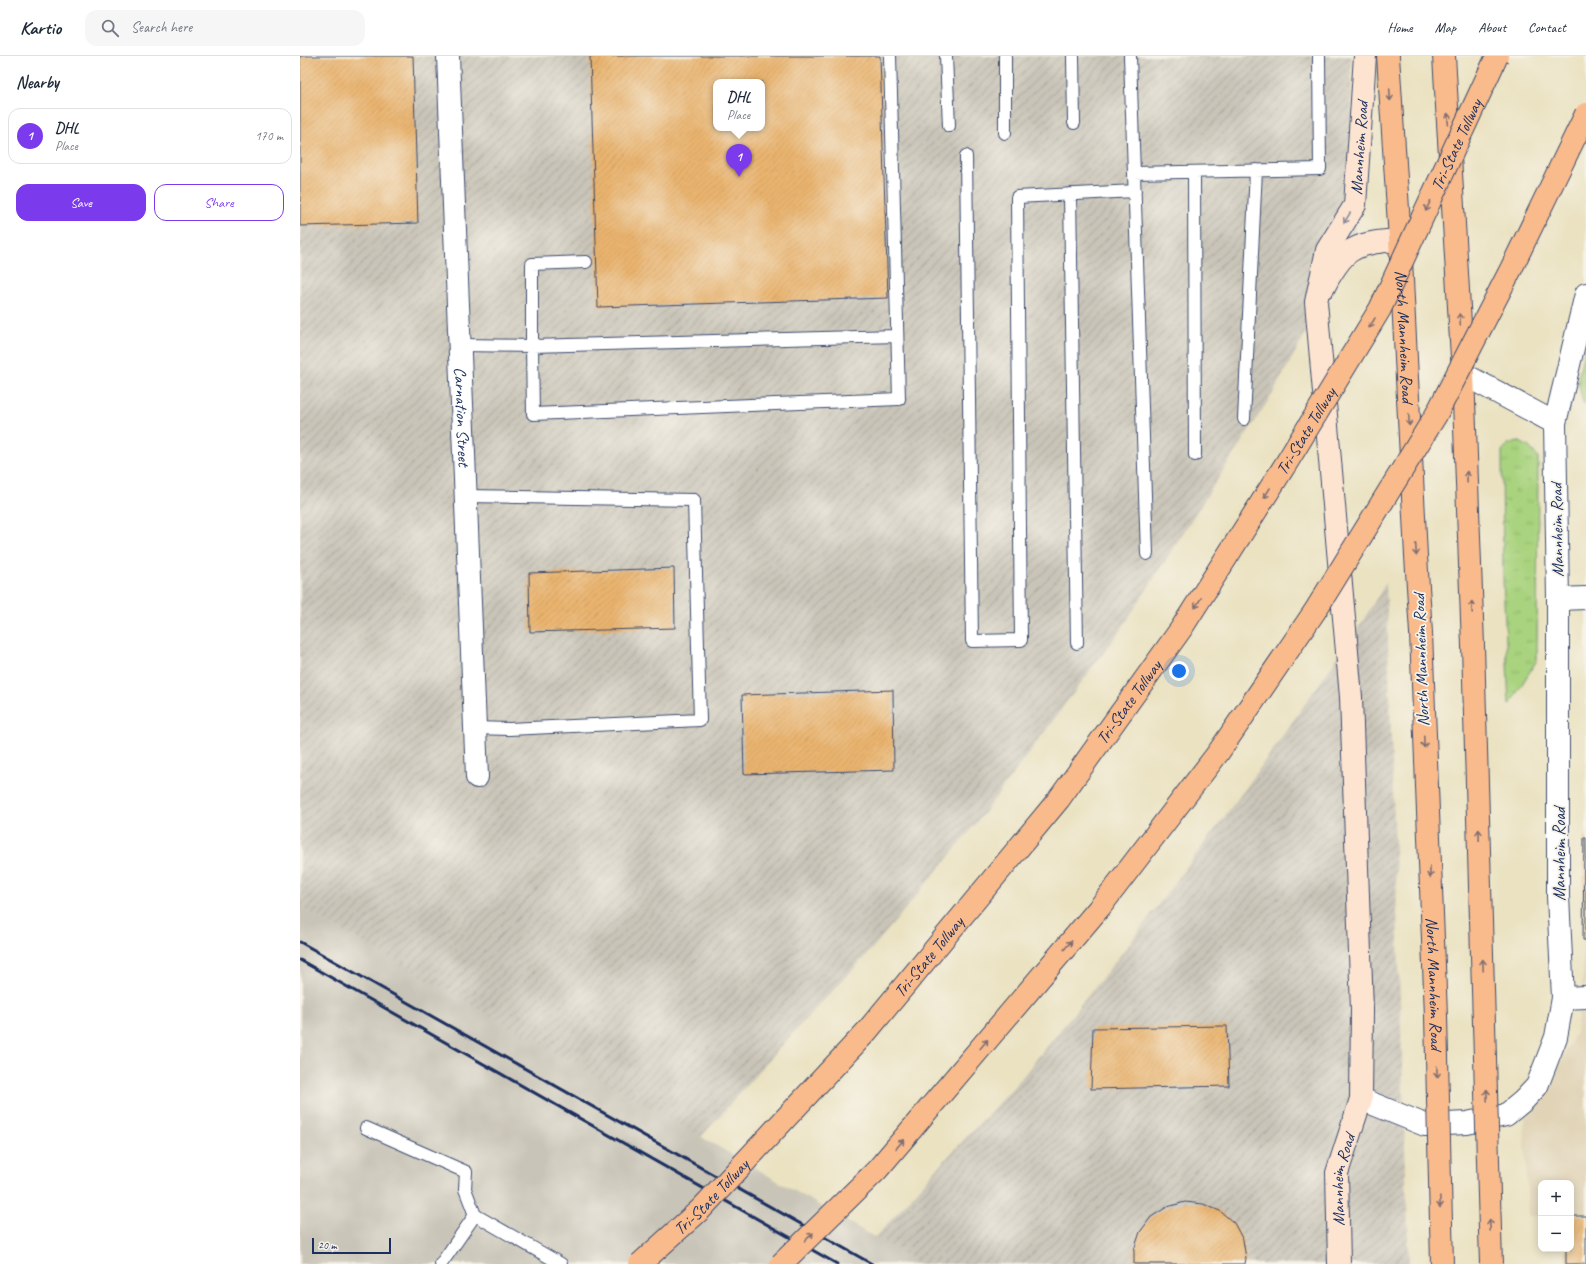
<!DOCTYPE html>
<html lang="en">
<head>
<meta charset="utf-8">
<style>
  :root { --surface:#fff; --page:#f6f6f7; --text:#1f2937; --muted:#747a83; --line:#e0e1e3; --accent:#7c3aed }
  body { margin:0; font-family:Caveat,sans-serif; background:var(--page); color:var(--text) }
  .controls { position:absolute; right:12px; bottom:12px; display:grid; overflow:hidden; border-radius:8px; box-shadow:0 2px 10px #0003 }
  .controls button { width:36px; height:36px; display:grid; place-items:center; padding:0; border:0; border-bottom:1px solid var(--line); background:var(--surface); color:var(--text); font:20px sans-serif }
  .scale { position:absolute; left:12px; bottom:10px; width:79px; box-sizing:border-box; padding-left:4px; border:2px solid #1b2f5e; border-top:0; font-size:11px; line-height:14px; white-space:nowrap; color:#1b2f5e; -webkit-text-stroke:3px #f7f3e8; paint-order:stroke }
  .you { position:absolute; left:879px; top:615px; width:14px; height:14px; margin:-10px; border:3px solid #fff; border-radius:50%; background:#1a73e8; box-shadow:0 0 0 6px #1a73e833 }
  .badge { display:grid; place-items:center; width:26px; height:26px; border-radius:50%; background:var(--accent); color:#fff; font-size:13px; font-weight:700 }
  .pin { position:absolute; translate:-50% -33px; filter:drop-shadow(0 1px 2px #0008) }
  .pin::after { content:''; position:absolute; top:21px; width:14px; height:12px; background:inherit; clip-path:polygon(0 0,100% 0,50% 100%) }
  .popup { position:absolute; left:413px; top:23px; width:52px; height:52px; box-sizing:border-box; display:grid; place-content:center; border-radius:8px; background:var(--surface); filter:drop-shadow(0 1px 3px #0005); font-size:13px; white-space:nowrap; color:var(--muted) }
  .popup b { font-size:15px; color:var(--text) }
  .popup::after { content:''; position:absolute; left:50%; top:100%; margin-left:-8px; border:8px solid transparent; border-top-color:var(--surface) }
  .list { margin:0; padding:0; list-style:none }
  h2 { display:flex; justify-content:space-between; align-items:center; height:52px; margin:0; padding:0 16px; font-size:17px }
  h2 small { font-size:13px; font-weight:400; color:var(--muted) }
  .list li { display:grid; grid-template-columns:26px 1fr auto; gap:12px; align-items:center; box-sizing:border-box; height:56px; margin:0 8px 8px; padding:0 8px; border:1px solid var(--line); border-radius:12px }
  .list b { display:block; font-size:15px; white-space:nowrap }
  .list p { margin:0; font-size:13px; white-space:nowrap; color:var(--muted) }
  .list em { font-size:13px; font-style:normal; color:var(--muted) }
  .actions { display:flex; gap:8px; padding:12px 16px }
  .actions a { flex:1; padding:9px 0; border:1px solid var(--accent); border-radius:12px; text-align:center; font-size:14px; color:var(--accent) }
  .actions .main { background:var(--accent); color:#fff }
  .icon { flex:none; width:22px; height:22px; fill:none; stroke:currentColor; stroke-width:2; stroke-linecap:round; stroke-linejoin:round }
  .map { position:relative; flex:none; width:1286px; height:1208px; overflow:hidden }
  header { display:flex; align-items:center; gap:24px; box-sizing:border-box; height:56px; padding:0 20px; background:var(--surface); border-bottom:1px solid var(--line) }
  header strong { font-size:19px }
  nav { display:flex; gap:22px; margin-inline-start:auto; font-size:14px }
  .search { width:280px; height:36px; background:var(--page); display:flex; align-items:center; gap:10px; box-sizing:border-box; padding:0 14px; border-radius:12px; color:var(--muted); font-size:15px }
  main { display:flex }
  aside { flex:1; background:var(--surface) }
  .map>svg:first-child { display:block }
</style>
</head>
<body>
<header>
<strong>Kartio</strong>
<div class="search"><svg class="icon" aria-label="search" viewBox="0 0 24 24"><circle cx="10" cy="10" r="6"/><path d="M15 15l6 6"/></svg>Search here</div>
<nav><a>Home</a><a>Map</a><a>About</a><a>Contact</a></nav>
</header>
<main>
<aside>
<h2>Nearby<small></small></h2>
<ul class="list">
<li><span class="badge">1</span><div><b>DHL</b><p>Place</p></div><em>170 m</em></li>
</ul>
<div class="actions"><a class="main">Save</a><a>Share</a></div>
</aside>
<div class="map">
<svg width="1286" height="1208" viewBox="0 0 1286 1208">
  <defs>
    <pattern id="industrial-furrows" width="10" height="10" patternUnits="userSpaceOnUse"><rect width="10" height="10" fill="#c9c4b8"/><path d="M-1 1l2-2M0 10L10 0M9 11l2-2" fill="none" stroke="#a2a099"/></pattern>
    <pattern id="grass-tufts" width="24" height="20" patternUnits="userSpaceOnUse"><rect width="24" height="20" fill="#a9d37e"/><path d="M3 7l-1-3M5 7V3M7 7l1-3M15 17l-1-3M17 17v-4M19 17l1-3" fill="none" stroke="#91b56f"/></pattern>
    <pattern id="building-hatch" width="6" height="6" patternUnits="userSpaceOnUse"><rect width="6" height="6" fill="#eab46e"/><path d="M-1 1l2-2M0 6l6-6M5 7l2-2" fill="none" stroke="#c89b62"/></pattern>
  </defs>
  <rect width="100%" height="100%" fill="#f7f3e8"/>
  <filter id="ink" filterUnits="userSpaceOnUse"><feTurbulence type="fractalNoise" baseFrequency=".025" numOctaves="2"/><feDisplacementMap in="SourceGraphic" scale="8" xChannelSelector="R" yChannelSelector="G"/><feConvolveMatrix kernelMatrix="1 2 1 2 8 2 1 2 1" color-interpolation-filters="sRGB"/></filter>
  <filter id="wash" filterUnits="userSpaceOnUse"><feTurbulence type="fractalNoise" baseFrequency=".012" numOctaves="4" result="noise"/><feDisplacementMap in="SourceGraphic" scale="16" xChannelSelector="R" yChannelSelector="G"/><feGaussianBlur stdDeviation="0.9" result="paint"/><feColorMatrix in="noise" values="0 0 0 0 0 0 0 0 0 0 0 0 0 0 0 0 0 1.4 0 .05"/><feComposite in="paint" operator="in"/></filter>
  <g filter="url(#wash)">
    <rect width="100%" height="100%" fill="#eae2c1"/>
    <path fill="#e0d3b6" d="M1286,740v420h-15v-33h-30v33h-13l-4,-100 26,-35 26,-48 7,-57z"/>
    <path fill="url(#industrial-furrows)" fill-rule="evenodd" d="M0,0h1051l4,187 -82,150 -151,235 -151,202 -99,119 -81,86 -90,102 -401,-230zM416,26h46v46h-46z
      M1086,527l23,681h-488l-46,-26 66,-74 78,-83 100,-124 129,-172 109,-155z"/>
    <path fill="#c9c4b8" d="M0,851l244,139 377,218h-621z"/>
    <path fill="url(#grass-tufts)" stroke="#62816e" d="M1286,286v61h-3l-5,-24z
      M1218,385l11,6 9,10 -1,203 -28,45 -6,-126 -1,-128 6,-7z"/>
    <g id="blocks">
      <path fill="url(#building-hatch)" fill-rule="evenodd" d="M0,0h113l5,167 -118,3z
        M290,0h290l8,242 -290,9zM416,26h46v46h-46z
        M374,512l1,60 -145,4 -1,-59z
        M593,634l1,80 -150,4 -2,-79z
        M1284,782h2v102h-3z
        M927,970l2,60 -138,3 2,-61z
        M885,1146l18,2 17,7 14,12 9,17 3,18 -1,6h-111v-14l6,-18 11,-15 16,-10z
        M1271,1160h15v48h-20v-15h5z"/>
    </g>
  </g>
  <g filter="url(#ink)">
    <use href="#blocks" fill-opacity="0" stroke="#3a4a6d" stroke-width="1"/>
    <g fill="none" stroke-linecap="round" stroke-linejoin="round">
      <g stroke="#3a4a6d" stroke-width="14">
        <path id="lane" d="M646,0l3,70
          M705,0v77
          M773,0l1,67
          M830,0l17,498
          M666,100l6,485 49,-1 -4,-443 118,-6
          M894,116l1,283
          M834,117l186,-4 -1,-113
          M770,138l7,449
          M286,206l-54,2v82l365,-10
          M160,289l72,1 1,68 366,-15 -9,-343
          M944,363l12,-249
          M166,440l228,4 6,220 -191,9 -34,-1
          M66,1072l100,44 -1,17 10,26 86,49
          M141,1208l34,-49"/>
      </g>
      <g stroke="#3a4a6d" stroke-width="24">
        <g id="street">
          <path id="s1" d="M148,0l29,721"/>
          <path d="M1163,318l92,49 31,-129"/>
          <path d="M1258,543l28,-1"/>
          <path d="M1263,942l23,-1"/>
          <path d="M1061,1043l64,26 42,-2 39,-8 17,-14 14,-15 19,-49 7,-39 -5,-102v-297l-3,-176"/>
        </g>
      </g>
      <g stroke="#3a4a6d" stroke-width="24">
        <g id="secondary">
          <path d="M1024,231c5,-11 17,-31 28,-37 14,-8 32,-9 48,-10"/>
          <path id="s2" d="M1039,1208l-2,-91 24,-74 1,-89 -11,-313 -35,-395 11,-52 28,-45 10,-149"/>
        </g>
      </g>
      <g stroke="#3a4a6d" stroke-width="24">
        <g id="primary">
          <path id="s3" d="M1088,0l12,184 16,316 5,77"/>
          <path d="M1144,0l19,318 10,272"/>
        </g>
      </g>
      <use href="#lane" stroke="#fff" stroke-width="12"/>
      <use href="#street" stroke="#fff" stroke-width="22"/>
      <use href="#secondary" stroke="#fde4d1" stroke-width="22"/>
      <use href="#primary" stroke="#fabb8c" stroke-width="22"/>
      <path stroke="#1b2f5e" stroke-width="3" d="M0,886l572,322
        M0,904l537,304"/>
      <g stroke="#3a4a6d" stroke-width="24" stroke-linecap="butt">
        <g id="primary-bridge">
          <path id="s4" d="M1121,577l15,383 6,248"/>
          <path d="M1173,590l18,618"/>
        </g>
      </g>
      <g stroke="#3a4a6d" stroke-width="24" stroke-linecap="butt">
        <g id="highway-bridge">
          <path id="s5" d="M340,1208l61,-55 166,-178 192,-232 122,-170 106,-167 93,-153 117,-253"/>
          <path d="M481,1208l96,-94 223,-263 118,-154 97,-142 121,-196 75,-146 75,-155"/>
        </g>
      </g>
      <use href="#primary-bridge" stroke="#fabb8c" stroke-width="22"/>
      <use href="#highway-bridge" stroke="#fabb8c" stroke-width="22"/>
    </g>
    <defs><path id="oneway-shaft" d="M-6 0H5M1.5-3L5.5 0L1.5 3" fill="none" stroke-width="1.6" stroke-linecap="round" stroke-linejoin="round"/></defs>
    <g stroke="#7f6e73">
      <use href="#oneway-shaft" transform="translate(1090 39) rotate(87)"/>
      <use href="#oneway-shaft" transform="translate(1148 63) rotate(-93)"/>
      <use href="#oneway-shaft" transform="translate(1128 150) rotate(115)"/>
      <use href="#oneway-shaft" transform="translate(1160 263) rotate(-93)"/>
      <use href="#oneway-shaft" transform="translate(1072 267) rotate(121)"/>
      <use href="#oneway-shaft" transform="translate(1109 364) rotate(87)"/>
      <use href="#oneway-shaft" transform="translate(1167 421) rotate(-92)"/>
      <use href="#oneway-shaft" transform="translate(967 437) rotate(122)"/>
      <use href="#oneway-shaft" transform="translate(1116 494) rotate(87)"/>
      <use href="#oneway-shaft" transform="translate(898 547) rotate(122)"/>
      <use href="#oneway-shaft" transform="translate(1172 551) rotate(-92)"/>
      <use href="#oneway-shaft" transform="translate(1124 686) rotate(88)"/>
      <use href="#oneway-shaft" transform="translate(1179 779) rotate(-92)"/>
      <use href="#oneway-shaft" transform="translate(1130 816) rotate(88)"/>
      <use href="#oneway-shaft" transform="translate(768 889) rotate(-50)"/>
      <use href="#oneway-shaft" transform="translate(1183 909) rotate(-92)"/>
      <use href="#oneway-shaft" transform="translate(684 988) rotate(-50)"/>
      <use href="#oneway-shaft" transform="translate(1137 1016) rotate(89)"/>
      <use href="#oneway-shaft" transform="translate(1187 1039) rotate(-92)"/>
      <use href="#oneway-shaft" transform="translate(600 1088) rotate(-50)"/>
      <use href="#oneway-shaft" transform="translate(1140 1146) rotate(89)"/>
      <use href="#oneway-shaft" transform="translate(1190 1169) rotate(-92)"/>
      <use href="#oneway-shaft" transform="translate(509 1181) rotate(-44)"/>
    </g>
    <use stroke="#8c8a98" href="#oneway-shaft" transform="translate(1047 162) rotate(122)"/>
  </g>
  <g text-anchor="middle" dominant-baseline="central" stroke-width="3.5" stroke-linejoin="round" paint-order="stroke">
    <g font-size="17" fill="#1b2f5e" stroke="#f7f3e8">
      <text stroke="none"><textPath href="#s5" startOffset="1394">Tri-State Tollway</textPath></text>
      <text stroke="none"><textPath href="#s2" startOffset="1131">Mannheim Road</textPath></text>
      <text stroke="none"><textPath href="#s3" startOffset="281">North Mannheim Road</textPath></text>
      <text stroke="none"><textPath href="#s1" startOffset="361">Carnation Street</textPath></text>
      <text stroke="none"><textPath href="#s5" startOffset="1070">Tri-State Tollway</textPath></text>
      <text transform="translate(1257 474) rotate(-91)">Mannheim Road</text>
      <text transform="translate(1121 604) rotate(-92)">North Mannheim Road</text>
      <text stroke="none"><textPath href="#s5" startOffset="746">Tri-State Tollway</textPath></text>
      <text transform="translate(1259 798) rotate(-90)">Mannheim Road</text>
      <text stroke="none"><textPath href="#s5" startOffset="422">Tri-State Tollway</textPath></text>
      <text stroke="none"><textPath href="#s4" startOffset="351">North Mannheim Road</textPath></text>
      <text stroke="none"><textPath href="#s2" startOffset="85">Mannheim Road</textPath></text>
      <text stroke="none"><textPath href="#s5" startOffset="98">Tri-State Tollway</textPath></text>
    </g>
  </g>
</svg>
<div class="controls">
<button>+</button>
<button>−</button>
</div>
<div class="scale">20 m</div>
<div class="you"></div>
<div class="pin badge" style="left:439px;top:121px">1</div>
<div class="popup"><b>DHL</b>Place</div>
</div>
</main>
</body>
</html>
